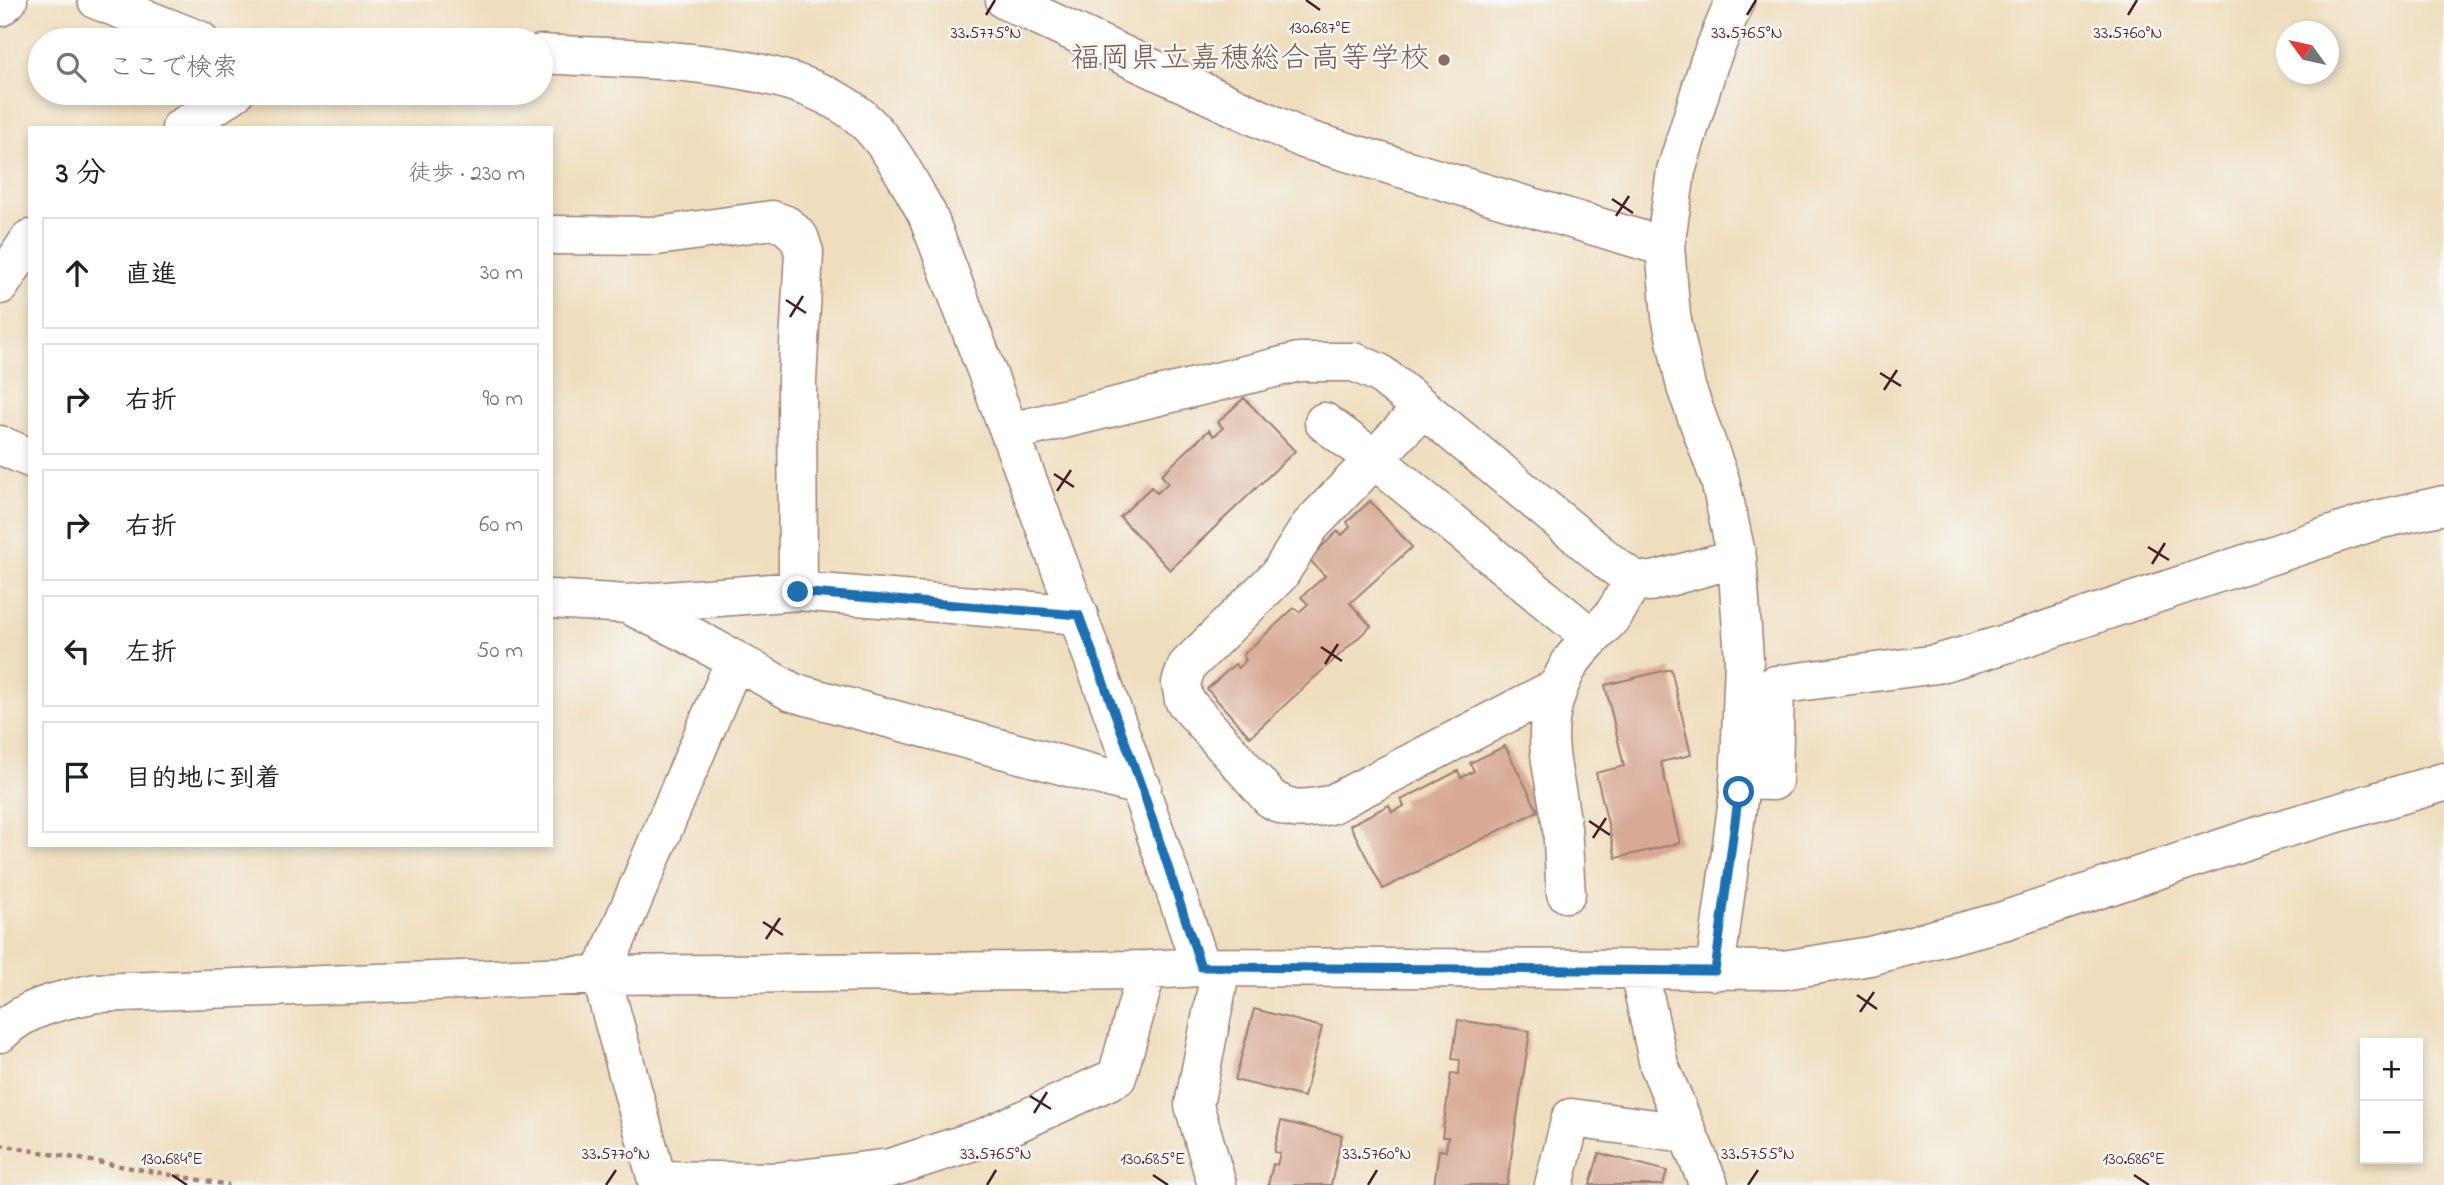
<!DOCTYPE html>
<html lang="ja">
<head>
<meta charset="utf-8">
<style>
  :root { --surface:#fff; --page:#f6f6f6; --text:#202124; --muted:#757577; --line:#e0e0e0 }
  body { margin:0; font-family:"Indie Flower","Klee One",sans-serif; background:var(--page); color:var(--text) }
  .controls { position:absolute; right:21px; bottom:21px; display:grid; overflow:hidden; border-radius:0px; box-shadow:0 4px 10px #0003 }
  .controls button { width:63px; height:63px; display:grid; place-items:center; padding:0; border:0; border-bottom:2px solid var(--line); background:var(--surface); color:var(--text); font:35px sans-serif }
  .compass { position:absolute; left:2276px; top:21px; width:63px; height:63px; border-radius:50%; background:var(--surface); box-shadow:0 4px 10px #0003; rotate:303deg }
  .stop { position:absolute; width:21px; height:21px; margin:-16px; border:5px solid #1f6fb2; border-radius:50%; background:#fff }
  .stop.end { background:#1f6fb2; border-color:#fff; box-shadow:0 2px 7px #0008 }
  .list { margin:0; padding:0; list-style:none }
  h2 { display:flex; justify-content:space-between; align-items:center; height:91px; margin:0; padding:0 28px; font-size:30px }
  h2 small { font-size:23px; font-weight:400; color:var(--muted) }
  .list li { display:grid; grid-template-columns:46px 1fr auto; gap:21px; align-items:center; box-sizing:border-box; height:112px; margin:0 14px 14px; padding:0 14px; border:2px solid var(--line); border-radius:0px }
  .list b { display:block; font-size:26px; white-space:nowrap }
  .list em { font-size:23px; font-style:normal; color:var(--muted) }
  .icon { flex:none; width:38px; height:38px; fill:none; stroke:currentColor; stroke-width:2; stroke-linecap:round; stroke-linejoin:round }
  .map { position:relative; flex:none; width:2444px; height:1185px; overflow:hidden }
  .search { position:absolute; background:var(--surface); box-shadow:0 4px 10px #0003; left:28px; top:28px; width:525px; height:77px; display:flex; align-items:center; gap:18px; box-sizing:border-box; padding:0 24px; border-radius:38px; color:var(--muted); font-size:26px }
  .panel { position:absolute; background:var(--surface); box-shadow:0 4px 10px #0003; left:28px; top:126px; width:525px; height:721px; border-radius:0px }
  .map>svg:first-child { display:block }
</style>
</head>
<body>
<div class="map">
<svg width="2444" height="1185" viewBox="0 0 2444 1185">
  <rect width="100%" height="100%" fill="#f6f6f2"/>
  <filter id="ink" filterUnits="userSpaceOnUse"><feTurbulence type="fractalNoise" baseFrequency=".0143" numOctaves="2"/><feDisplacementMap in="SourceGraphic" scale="14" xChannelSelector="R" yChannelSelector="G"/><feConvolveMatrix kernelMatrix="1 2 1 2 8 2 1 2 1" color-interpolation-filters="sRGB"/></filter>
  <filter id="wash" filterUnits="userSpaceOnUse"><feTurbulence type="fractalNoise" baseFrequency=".00686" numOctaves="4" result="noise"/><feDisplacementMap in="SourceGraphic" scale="28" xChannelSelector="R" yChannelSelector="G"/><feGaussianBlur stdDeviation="1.57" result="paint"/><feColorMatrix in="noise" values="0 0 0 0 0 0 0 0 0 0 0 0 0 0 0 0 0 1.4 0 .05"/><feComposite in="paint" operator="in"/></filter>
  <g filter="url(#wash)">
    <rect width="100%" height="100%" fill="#efdebe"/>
    <g id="blocks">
      <path fill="#d8aa96" d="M1244,398l51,53 -125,119 -50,-53 31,-30 6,6 11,-10 -7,-8 48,-45 5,6 9,-8 -5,-6z
        M1370,501l42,46 -62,56 21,23 -121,111 -43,-48 28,-25 3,4 8,-8 -3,-5 51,-47 5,4 9,-8 -7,-7 24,-21 -16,-17 29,-28 4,4 8,-8 -3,-5z
        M1671,669l20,86 -30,7 19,81 -64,15 -20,-85 28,-7 -19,-81z
        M1505,746l33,65 -155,78 -33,-64 39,-20 3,7 12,-6 -3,-6 57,-29 3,7 13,-7 -4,-8z
        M1254,1009l68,18 -18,70 -69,-17z
        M1458,1020l72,11 -23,154h-73l5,-35 7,1 2,-14h-6l9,-64 8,1 1,-14 -8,-1z
        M1281,1121l61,14 -11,50h-63l5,-21 4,1 3,-12 -6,-1z
        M1599,1153l68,18 -4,14h-73z"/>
    </g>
  </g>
  <g filter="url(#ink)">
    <use href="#blocks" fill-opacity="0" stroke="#9c7e74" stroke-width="2"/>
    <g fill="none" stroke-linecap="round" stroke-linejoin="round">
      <g stroke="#9c7e74" stroke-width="41">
        <path id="minor" d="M97,0l102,40
          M1005,0l299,139 361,108
          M0,7l8,-7
          M541,54c92,6 260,1 328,71 25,26 41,59 58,89 95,250 190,500 274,753
          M181,128l53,-35
          M551,235l106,1 115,-16 14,5 13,12 5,15 -7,129 1,210
          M0,285l30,-46
          M1423,408l-113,118 -31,49 -92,91 -6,17 3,17 86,98c23,15 34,11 60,7l228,-118
          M1324,422l50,37 217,178
          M1010,432l289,-70h55l25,11 44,35 190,157 20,14 17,3 87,-24
          M0,445l30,13
          M551,599l76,5 171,-13 281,24
          M627,604l59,29 106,59 350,95
          M735,660l-134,315 56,205 118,2 115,-14 96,-31 131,-60 30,-107
          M1739,780l34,1 2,-96 162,-21 65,-19 375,-125 67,-15
          M1566,893c-2,-22 -2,-44 -4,-65 -8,-66 -28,-98 7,-163 10,-17 26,-29 39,-44 11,-11 18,-29 25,-42
          M1639,971l20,94 50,120
          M1715,971l24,-179 5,-133 -7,-101 -17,-78 -34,-93 -15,-71 -6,-69 11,-76 33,-108 26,-63
          M0,1033c25,-26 62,-33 96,-40l505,-18 546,-5 54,-3 583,3 86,-14 133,-35 262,-87 179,-52
          M1217,1185l-23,-80 27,-137
          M1554,1185l17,-67 115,15"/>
      </g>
      <path stroke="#9c7e74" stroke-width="4.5" stroke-dasharray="5 5" stroke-linecap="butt" d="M0,1145l229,40"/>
      <use href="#minor" stroke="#fff" stroke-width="38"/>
    </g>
  </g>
  <g fill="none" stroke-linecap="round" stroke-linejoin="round" filter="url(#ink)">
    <path stroke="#1f6fb2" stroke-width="9" d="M798,592l281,23 63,173 59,179 514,4 24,-179"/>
  </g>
  <path fill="none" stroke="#4a1f2b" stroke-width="2.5" d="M1306,0l14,10M986,15l9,-15M1747,15l9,-15M2128,15l9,-15M1612,199l21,14M1616,216l13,-20M786,300l20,13M790,317l13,-21M1880,373l21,13M1884,390l13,-20M1054,474l20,13M1057,491l14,-21M2148,547l21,13M2152,564l13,-21M1321,647l21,14M1325,664l13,-20M1589,821l21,14M1593,838l13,-20M763,922l20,13M766,939l14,-21M1857,995l20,14M1860,1012l14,-20M1030,1096l21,13M1034,1113l13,-21M172,1175l15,10M1153,1175l15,10M2134,1175l15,10M606,1185l10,-15M987,1185l9,-15M1368,1185l9,-15M1748,1185l10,-15"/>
  <circle fill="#8d6e63" stroke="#f6f6f2" stroke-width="2.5" cx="1444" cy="60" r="7"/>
  <g text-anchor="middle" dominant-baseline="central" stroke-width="5" stroke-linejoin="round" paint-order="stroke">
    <g font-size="30" fill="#785e54" stroke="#f6f6f2" text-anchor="end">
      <text x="1430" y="60">福岡県立嘉穂総合高等学校</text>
    </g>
  </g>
  <g font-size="18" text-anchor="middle" fill="#4a1f2b" stroke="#f6f6f2" stroke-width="5" stroke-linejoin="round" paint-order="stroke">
    <text x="1320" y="33">130.687°E</text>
    <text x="1747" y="38">33.5765°N</text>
    <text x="986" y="38">33.5775°N</text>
    <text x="2128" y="38">33.5760°N</text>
    <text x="616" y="1159">33.5770°N</text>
    <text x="996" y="1159">33.5765°N</text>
    <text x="1377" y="1159">33.5760°N</text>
    <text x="1758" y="1159">33.5755°N</text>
    <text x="172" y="1164">130.684°E</text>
    <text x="1153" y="1164">130.685°E</text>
    <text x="2134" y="1164">130.686°E</text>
  </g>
</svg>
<div class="controls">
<button>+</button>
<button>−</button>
</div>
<svg class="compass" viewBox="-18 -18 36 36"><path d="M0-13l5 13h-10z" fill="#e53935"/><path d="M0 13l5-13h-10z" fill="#757577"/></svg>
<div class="stop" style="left:1739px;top:792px"></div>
<div class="stop end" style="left:798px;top:592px"></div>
<div class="search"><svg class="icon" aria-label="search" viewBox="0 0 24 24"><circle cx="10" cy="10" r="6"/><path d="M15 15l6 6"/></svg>ここで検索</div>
<section class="panel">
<h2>3 分<small>徒歩 · 230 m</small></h2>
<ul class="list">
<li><svg class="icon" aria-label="ahead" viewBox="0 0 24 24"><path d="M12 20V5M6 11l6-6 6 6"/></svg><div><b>直進</b></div><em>30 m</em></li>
<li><svg class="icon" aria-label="right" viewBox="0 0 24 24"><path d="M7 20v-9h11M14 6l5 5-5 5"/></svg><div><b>右折</b></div><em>90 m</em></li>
<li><svg class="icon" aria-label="right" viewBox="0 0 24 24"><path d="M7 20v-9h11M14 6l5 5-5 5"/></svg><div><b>右折</b></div><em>60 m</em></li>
<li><svg class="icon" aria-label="left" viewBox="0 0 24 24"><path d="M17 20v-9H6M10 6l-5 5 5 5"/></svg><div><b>左折</b></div><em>50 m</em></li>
<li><svg class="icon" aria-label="arrive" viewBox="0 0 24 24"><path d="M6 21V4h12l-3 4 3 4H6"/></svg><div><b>目的地に到着</b></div></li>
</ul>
</section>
</div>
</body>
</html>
